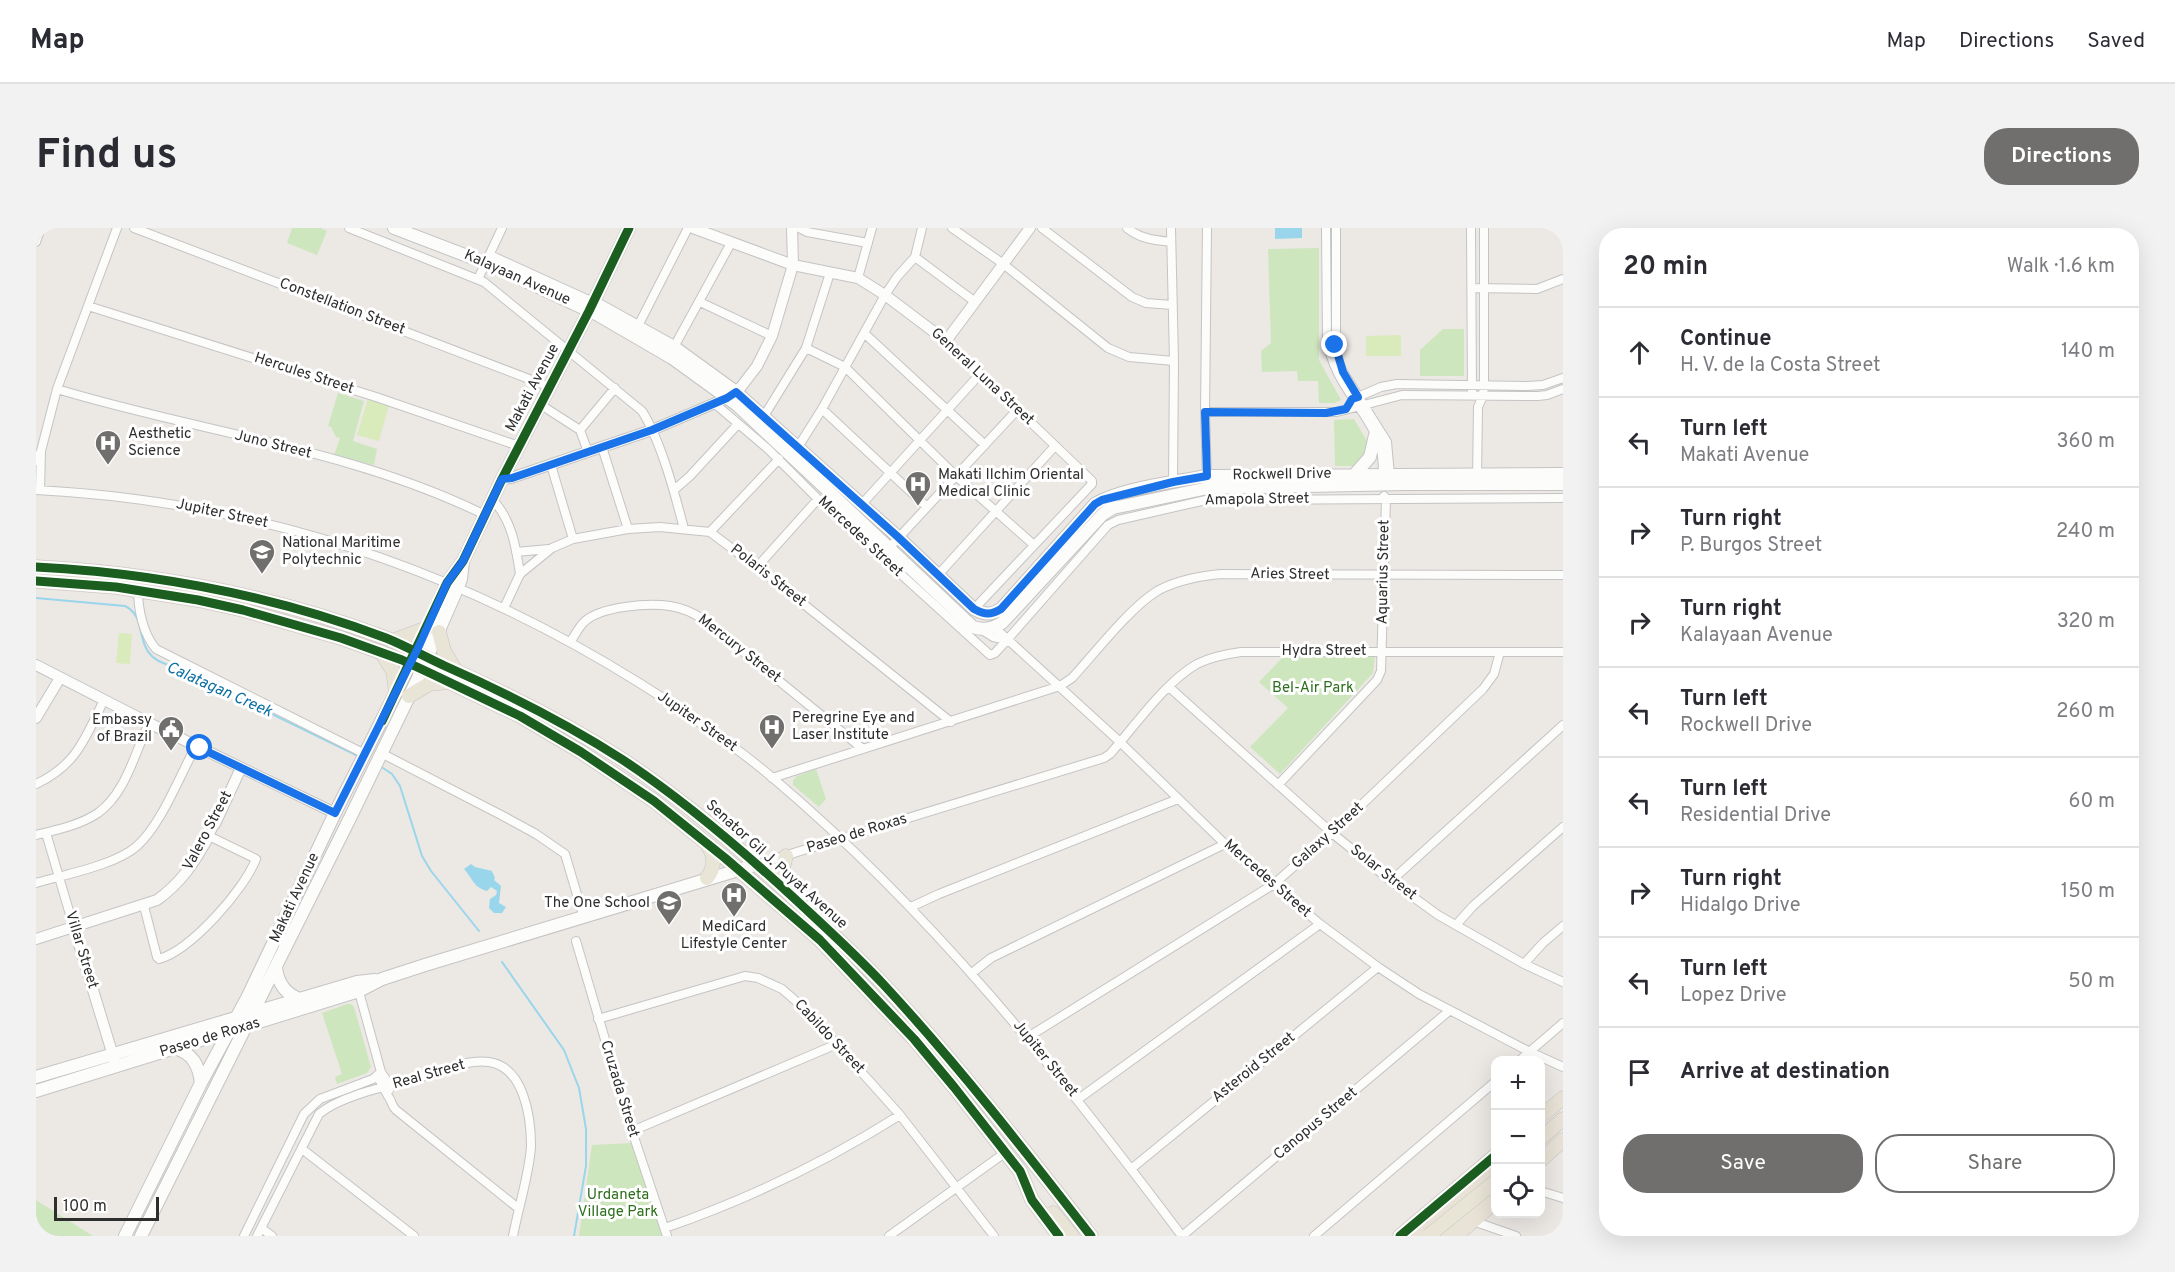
<!DOCTYPE html>
<html lang="en">
<head>
<meta charset="utf-8">
<style>
  :root { --surface:#fff; --page:#f2f2f3; --text:#2b2b33; --muted:#7c7c81; --line:#e1e1e2; --accent:#706f6e }
  body { margin:0; font-family:Overpass,sans-serif; background:var(--page); color:var(--text) }
  .controls { position:absolute; right:18px; bottom:18px; display:grid; overflow:hidden; border-radius:12px; box-shadow:0 6px 24px #0002 }
  .controls button { width:54px; height:54px; display:grid; place-items:center; padding:0; border:0; border-bottom:2px solid var(--line); background:var(--surface); color:var(--text); font:30px sans-serif }
  .scale { position:absolute; left:18px; bottom:15px; width:105px; box-sizing:border-box; padding-left:6px; border:3px solid #2e2e2e; border-top:0; font-size:16px; line-height:21px; white-space:nowrap; color:#2e2e2e; -webkit-text-stroke:4px #fff; paint-order:stroke }
  .stop { position:absolute; width:18px; height:18px; margin:-14px; border:4px solid #1a73e8; border-radius:50%; background:#fff }
  .stop.end { background:#1a73e8; border-color:#fff; box-shadow:0 2px 6px #0008 }
  .list { margin:0; padding:0; list-style:none }
  h2 { display:flex; justify-content:space-between; align-items:center; height:78px; margin:0; padding:0 24px; font-size:26px }
  h2 small { font-size:20px; font-weight:400; color:var(--muted) }
  .list li { display:grid; grid-template-columns:39px 1fr auto; gap:18px; align-items:center; box-sizing:border-box; height:90px; padding:0 24px; border-top:2px solid var(--line) }
  .list b { display:block; font-size:22px; white-space:nowrap }
  .list p { margin:0; font-size:20px; white-space:nowrap; color:var(--muted) }
  .list em { font-size:20px; font-style:normal; color:var(--muted) }
  .actions { display:flex; gap:12px; padding:18px 24px }
  .actions a { flex:1; padding:14px 0; border:2px solid var(--accent); border-radius:24px; text-align:center; font-size:21px; color:var(--accent) }
  .actions .main { background:var(--accent); color:#fff }
  .icon { flex:none; width:33px; height:33px; fill:none; stroke:currentColor; stroke-width:2; stroke-linecap:round; stroke-linejoin:round }
  .map { position:relative; flex:none; width:1527px; height:1008px; overflow:hidden; border-radius:24px }
  header { display:flex; align-items:center; gap:36px; box-sizing:border-box; height:84px; padding:0 30px; background:var(--surface); border-bottom:2px solid var(--line) }
  header strong { font-size:28px }
  nav { display:flex; gap:33px; margin-inline-start:auto; font-size:21px }
  .intro { display:flex; align-items:center; justify-content:space-between; box-sizing:border-box; height:144px; padding:0 36px }
  h1 { margin:0; font-size:42px }
  .button { padding:15px 27px; border-radius:24px; background:var(--accent); color:#fff; font-size:21px; font-weight:700 }
  main { display:flex; gap:36px; padding:0 36px }
  aside { flex:1; background:var(--surface); border-radius:24px; box-shadow:0 6px 24px #0002 }
  .map>svg:first-child { display:block }
</style>
</head>
<body>
<header>
<strong>Map</strong>
<nav><a>Map</a><a>Directions</a><a>Saved</a></nav>
</header>
<div class="intro"><h1>Find us</h1><a class="button">Directions</a></div>
<main>
<div class="map">
<svg width="1527" height="1008" viewBox="0 0 1527 1008">
  <rect width="100%" height="100%" fill="#ece8e4"/>
  <path fill="#cee6be" d="M256,0h29l6,3 -10,24 -30,-12z
    M1283,20v112l22,40 -6,3h-16l-1,-22h-20l-1,-10 -35,1 -1,-21 10,-8 -3,-94z
    M1407,101h21v47h-44v-26z
    M302,165l26,8 -11,40 24,8 -3,16 -40,-10 6,-17 -4,-1 -5,-10 -3,-1z
    M1318,191l16,27 -2,20h-33l-1,-46z
    M1249,427h90l-2,18 -93,101 -30,-27 38,-39 -29,-26z
    M780,541l10,30 -7,8 -26,-22v-5l4,-4z
    M311,776h4l3,3 17,60 -4,6 -30,11 -2,-7 7,-3 -20,-61z
    M595,915l33,93h-85l13,-91z
    M0,972l57,36h-57z"/>
  <path fill="#d9eabb" d="M1365,107v21h-35v-20z
    M332,171l21,6 -10,36 -22,-6z
    M83,405l13,1 -2,30 -14,-1z"/>
  <path fill="#99d6ec" d="M1239,0h27v10l-27,1z
    M435,636l4,3 17,4 3,7 -1,2 7,6 -2,17 7,4 -4,6h-8l-5,-5 1,-9 6,-4 1,-4 -6,-4 -4,4c-14,-4 -14,-12 -23,-22z"/>
  <g fill="none" stroke-linecap="round" stroke-linejoin="round">
    <path stroke="#99d6ec" stroke-width="2" d="M0,370l89,8c27,13 3,51 48,60l183,89
      M347,540l9,6 8,12 22,70 9,15 48,60
      M466,734l62,88 15,38 7,41v37l-12,70"/>
    <g stroke="#c5c4c5" stroke-width="10">
      <path id="minor" d="M98,0l416,159
        M313,0l135,54 158,129c19,30 33,83 42,118
        M763,0l8,4 61,11
        M916,0l50,35 106,85 21,9 45,4
        M1006,0l90,69 14,6 26,2
        M1091,0c14,11 26,12 44,14
        M1135,0l3,133 -1,121
        M1290,0l1,110c6,45 36,66 52,104 4,11 4,22 4,33
        M1300,0v126l7,18 44,70 3,33
        M1435,0l1,162
        M0,14l5,-14
        M454,27l103,47
        M879,29l59,44
        M822,50l14,-50
        M442,51l24,-51
        M1436,60l65,1 26,-10
        M664,74l72,34
        M52,78l288,91 143,49
        M602,98l50,-98
        M828,105l121,112
        M910,113l146,140v3l-118,125
        M638,119l57,-104
        M770,120l39,19 111,109 78,69
        M21,161c141,43 295,60 428,126
        M1317,171l28,-12 16,-3 130,2 16,-1 20,-7
        M678,175l54,46 50,50 172,156 5,-2 12,-13 101,-115 10,-5 88,-20 357,-2
        M505,177l39,25 8,22
        M786,181l105,98
        M1169,184h132l65,-17 136,1 9,-1 16,-6
        M728,188l42,-68 24,-75
        M544,202l35,-42
        M566,219l26,82
        M762,219l24,-38 63,-114 12,-18 18,-20 7,-29
        M0,233l5,-10 16,-62 60,-161
        M515,237l22,74
        M1441,250l1,-71 5,-11 1,-11v-157
        M1171,253l-2,-69 2,-184
        M0,262c218,11 420,78 605,194 46,29 92,60 133,95 158,134 284,292 408,457
        M4,262l1,-39
        M638,262l16,-14 48,-52
        M456,271c20,21 24,48 28,75
        M826,276l118,-130
        M674,304l69,-73
        M854,319l128,-138
        M480,324l33,-3
        M721,339l61,-68
        M902,347l117,-129
        M102,362c0,19 5,44 18,59l209,105
        M468,380l16,-34 32,-26 21,-9 55,-10 32,-2 50,5 56,42 185,148
        M958,399l126,115 105,102 95,80 58,43 41,27 111,58 33,15
        M946,402l11,7 14,3
        M535,413c4,-6 8,-14 13,-19 17,-16 64,-19 86,-16 13,2 24,7 34,14l159,129
        M1133,459l163,146 59,48 47,34 86,49 39,18
        M345,525l122,63 33,18 29,20 19,64
        M736,550l288,-92 12,-8c23,-25 59,-72 87,-88 19,-10 41,-14 62,-16l342,1
        M0,556c41,-19 49,-46 68,-84
        M1242,557l99,-105 4,-9 5,-172 -2,-3
        M10,605l28,95
        M0,607c21,-5 44,-10 62,-22 28,-20 37,-61 51,-90
        M722,636l346,-106 6,-4c26,-29 54,-71 87,-90 14,-7 29,-10 44,-12h322
        M1355,653l172,-156
        M0,655c27,-8 80,-18 101,-37 24,-21 43,-71 59,-100
        M108,678l13,51 2,2c32,-9 85,-69 97,-100l-47,-23 6,-12
        M875,679l28,-13 239,-95
        M1420,697l17,-19 90,-79
        M540,713l56,190 35,105
        M1488,736l19,-21 20,-17
        M936,745l19,-15 234,-114
        M322,760l23,84 6,9 2,9
        M562,791l147,-43 13,2 24,11 22,19 96,107 94,121
        M992,809l246,-153 58,-51 151,-144 11,-15 6,-22
        M1484,832l43,-37
        M342,848c3,9 6,12 10,20 4,5 3,9 8,14l122,98
        M1041,872l243,-176
        M596,903l205,-87
        M266,921l112,87
        M1095,941l247,-202
        M1504,963l23,7
        M1437,993l43,15
        M225,1000l11,8
        M629,1000c84,-29 159,-65 235,-113
        M208,1008l60,-122 16,-15 53,-20 8,-7
        M221,1008l62,-122c22,-19 70,-28 99,-36 22,-7 48,-19 71,-16 35,5 42,55 42,84 -1,25 -13,63 -18,90
        M853,1008l117,-84
        M1146,1008l267,-225
        M1278,1008l182,-155"/>
    </g>
    <g stroke="#c5c4c5" stroke-width="12">
      <path id="tertiary" d="M657,0l100,37 65,13 27,17 61,46 84,-113
        M466,251l9,-1 141,-48 75,-32 14,-11 16,-21 15,-30 21,-71 -1,-37
        M0,437l119,61 180,87
        M0,490l24,-40
        M179,596l26,-56
        M38,700l41,134
        M0,711l121,-39c24,-17 38,-38 52,-64"/>
    </g>
    <g stroke="#c5c4c5" stroke-width="14">
      <path id="secondary" d="M358,0l97,37 107,50 74,43 65,47 236,222c11,4 19,1 29,-4l101,-109 10,-6 95,-20 198,-4h157
        M557,74l81,45 62,45 162,145 76,72c11,6 17,6 27,0l94,-105c25,-15 82,-23 112,-28l356,-2
        M1319,246l15,-17 5,-22
        M240,740c2,15 9,26 24,31
        M138,820c19,5 25,18 27,35
        M0,849l321,-95 18,-2
        M0,863l323,-100 23,-12 43,-14 333,-101
        M89,1008l76,-153 47,-87 87,-183 84,-167 28,-63 16,-22 39,-82 87,-168 40,-83
        M105,1008l209,-418 68,-140 40,-91 3,-8 2,-17"/>
    </g>
    <g stroke="#c6c5c4" stroke-width="15">
      <path id="primary" d="M0,339c119,6 238,29 350,71 20,8 39,19 59,28 61,27 121,57 178,94 62,41 118,89 172,139 30,28 61,56 89,86 74,80 141,166 207,251
        M0,353l80,6 82,13 45,10 98,28 61,22 30,14 88,42 61,36 73,49 71,57 95,82 94,99 40,48 66,84 12,29 27,36
        M403,404l5,19 12,20
        M356,413l35,-13
        M345,424l12,19 3,21
        M373,468l20,-12 19,-2
        M671,650c8,-11 8,-21 1,-32
        M749,661l-4,-14 5,-19
        M1017,985l19,23
        M1408,1008l52,-44"/>
    </g>
    <g stroke="#c6c5c4" stroke-width="15">
      <path id="trunk" d="M1504,889l23,-19
        M1504,911l23,-20
        M1504,933l23,-21
        M1364,1008l96,-81
        M1378,1008l82,-67
        M1420,1008l40,-35"/>
    </g>
    <use href="#minor" stroke="#fcfcfb" stroke-width="8"/>
    <use href="#tertiary" stroke="#fcfcfb" stroke-width="10"/>
    <use href="#secondary" stroke="#fcfcfb" stroke-width="12"/>
    <use href="#primary" stroke="#e8e4d6" stroke-width="14"/>
    <use href="#trunk" stroke="#e9e2d6" stroke-width="14"/>
    <g stroke="#c6c5c4" stroke-width="15" stroke-linecap="butt">
      <path id="primary-bridge" d="M1392,1008l68,-55"/>
    </g>
    <use href="#primary-bridge" stroke="#e8e4d6" stroke-width="14"/>
    <g stroke="#fff" stroke-width="13">
      <path id="cycleway" d="M0,339c119,6 238,29 350,71 20,8 39,19 59,28 61,27 121,57 178,94 62,41 118,89 172,139 30,28 61,56 89,86 74,80 141,166 207,251
        M0,353l80,6 82,13 45,10 98,28 61,22 30,14 88,42 61,36 73,49 71,57 95,82 94,99 40,48 66,84 12,29 27,36
        M346,493l65,-138 16,-22 39,-82 87,-168 40,-83
        M1364,1008l96,-81"/>
    </g>
    <use href="#cycleway" stroke="#1b5e20" stroke-width="9"/>
  </g>
  <g fill="none" stroke-linecap="round" stroke-linejoin="round">
    <path stroke="#1a73e8" stroke-width="8" d="M164,520l135,65 84,-167 28,-63 16,-22 39,-82 10,-1 140,-48 75,-32 9,-6 162,145 76,72c11,6 17,6 27,0l94,-105 7,-4 71,-18 34,-6 -2,-64 121,1 20,-4 6,-10 6,-2 -15,-25 -8,-27"/>
  </g>
  <defs>
    <g id="hospital-pin" transform="scale(1.35)"><path d="M0 17L-7.5 6A9.5 9.5 0 1 1 7.5 6Z" fill="#706f6e" stroke="#fff"/><path d="M-5-5h3v3.5h4V-5h3V5h-3V1.5h-4V5h-3Z" fill="#fff"/></g>
    <g id="university-pin" transform="scale(1.35)"><path d="M0 17L-7.5 6A9.5 9.5 0 1 1 7.5 6Z" fill="#706f6e" stroke="#fff"/><path d="M0-5L7-2L0 1L-7-2ZM-4 1L0 2.5L4 1V4Q0 6-4 4Z" fill="#fff"/></g>
    <g id="civic-pin" transform="scale(1.35)"><path d="M0 17L-7.5 6A9.5 9.5 0 1 1 7.5 6Z" fill="#706f6e" stroke="#fff"/><path d="M-.6-6.5H3V-4.5H.6V-3L4-1V1h2V6H-6V1h2V-1L-.6-3ZM-1.2 2.5V6h2.4V2.5Z" fill="#fff"/></g>
  </defs>
  <g fill-rule="evenodd">
    <use href="#hospital-pin" x="72" y="215"/>
    <use href="#hospital-pin" x="882" y="256"/>
    <use href="#university-pin" x="226" y="324"/>
    <use href="#hospital-pin" x="736" y="499"/>
    <use href="#civic-pin" x="135" y="501"/>
    <use href="#hospital-pin" x="698" y="667"/>
    <use href="#university-pin" x="633" y="675"/>
  </g>
  <g text-anchor="middle" dominant-baseline="central" stroke-width="6" stroke-linejoin="round" paint-order="stroke">
    <g font-size="15" fill="#2e2e2e" stroke="#fff">
      <text transform="translate(481 50) rotate(24)">Kalayaan Avenue</text>
      <text transform="translate(306 79) rotate(21)">Constellation Street</text>
      <text transform="translate(268 146) rotate(18)">Hercules Street</text>
      <text transform="translate(946 149) rotate(43)">General Luna Street</text>
      <text transform="translate(497 160) rotate(-62)">Makati Avenue</text>
      <text transform="translate(237 217) rotate(14)">Juno Street</text>
      <text transform="translate(1246 247) rotate(-1)">Rockwell Drive</text>
      <text transform="translate(1221 272) rotate(-1)">Amapola Street</text>
      <text transform="translate(186 286) rotate(12)">Jupiter Street</text>
      <text transform="translate(824 309) rotate(43)">Mercedes Street</text>
      <text transform="translate(1348 344) rotate(-89)">Aquarius Street</text>
      <text transform="translate(1254 347) rotate(1)">Aries Street</text>
      <text transform="translate(732 348) rotate(38)">Polaris Street</text>
      <text transform="translate(703 421) rotate(38)">Mercury Street</text>
      <text x="1288" y="423">Hydra Street</text>
      <text transform="translate(661 494) rotate(35)">Jupiter Street</text>
      <text transform="translate(172 603) rotate(-62)">Valero Street</text>
      <text transform="translate(821 606) rotate(-17)">Paseo de Roxas</text>
      <text transform="translate(1292 608) rotate(-42)">Galaxy Street</text>
      <text transform="translate(740 637) rotate(42)">Senator Gil J. Puyat Avenue</text>
      <text transform="translate(1347 645) rotate(38)">Solar Street</text>
      <text transform="translate(1231 651) rotate(41)">Mercedes Street</text>
      <text transform="translate(259 670) rotate(-65)">Makati Avenue</text>
      <text transform="translate(45 722) rotate(73)">Villar Street</text>
      <text transform="translate(793 809) rotate(47)">Cabildo Street</text>
      <text transform="translate(174 810) rotate(-17)">Paseo de Roxas</text>
      <text transform="translate(1009 831) rotate(51)">Jupiter Street</text>
      <text transform="translate(1218 840) rotate(-39)">Asteroid Street</text>
      <text transform="translate(393 847) rotate(-16)">Real Street</text>
      <text transform="translate(583 861) rotate(73)">Cruzada Street</text>
      <text transform="translate(1280 896) rotate(-40)">Canopus Street</text>
    </g>
    <g font-size="15" fill="#2e2e2e" stroke="#fff" text-anchor="start">
      <text x="92" y="206">Aesthetic<tspan x="92" dy="17">Science</tspan></text>
      <text x="902" y="247">Makati Ilchim Oriental<tspan x="902" dy="17">Medical Clinic</tspan></text>
      <text x="246" y="315">National Maritime<tspan x="246" dy="17">Polytechnic</tspan></text>
      <text x="756" y="490">Peregrine Eye and<tspan x="756" dy="17">Laser Institute</tspan></text>
      <text x="116" y="492" text-anchor="end">Embassy<tspan x="116" dy="17">of Brazil</tspan></text>
      <text x="614" y="675" text-anchor="end">The One School</text>
      <text x="698" y="699" text-anchor="middle">MediCard<tspan x="698" dy="17">Lifestyle Center</tspan></text>
    </g>
    <g font-size="15" fill="#2c6e1b" stroke="#fff">
      <text x="1277" y="460">Bel-Air Park</text>
      <text x="582" y="967">Urdaneta<tspan x="582" dy="17">Village Park</tspan></text>
    </g>
    <g font-size="16" font-style="italic" fill="#0d6fa3" stroke="#fff">
      <text transform="translate(183 462) rotate(24)">Calatagan Creek</text>
    </g>
  </g>
</svg>
<div class="controls">
<button>+</button>
<button>−</button>
<button><svg class="icon" aria-label="locate" viewBox="0 0 24 24"><circle cx="12" cy="12" r="6"/><path d="M12 2v4M12 18v4M2 12h4M18 12h4"/></svg></button>
</div>
<div class="scale">100 m</div>
<div class="stop" style="left:164px;top:520px"></div>
<div class="stop end" style="left:1299px;top:117px"></div>
</div>
<aside>
<h2>20 min<small>Walk · 1.6 km</small></h2>
<ul class="list">
<li><svg class="icon" aria-label="ahead" viewBox="0 0 24 24"><path d="M12 20V5M6 11l6-6 6 6"/></svg><div><b>Continue</b><p>H. V. de la Costa Street</p></div><em>140 m</em></li>
<li><svg class="icon" aria-label="left" viewBox="0 0 24 24"><path d="M17 20v-9H6M10 6l-5 5 5 5"/></svg><div><b>Turn left</b><p>Makati Avenue</p></div><em>360 m</em></li>
<li><svg class="icon" aria-label="right" viewBox="0 0 24 24"><path d="M7 20v-9h11M14 6l5 5-5 5"/></svg><div><b>Turn right</b><p>P. Burgos Street</p></div><em>240 m</em></li>
<li><svg class="icon" aria-label="right" viewBox="0 0 24 24"><path d="M7 20v-9h11M14 6l5 5-5 5"/></svg><div><b>Turn right</b><p>Kalayaan Avenue</p></div><em>320 m</em></li>
<li><svg class="icon" aria-label="left" viewBox="0 0 24 24"><path d="M17 20v-9H6M10 6l-5 5 5 5"/></svg><div><b>Turn left</b><p>Rockwell Drive</p></div><em>260 m</em></li>
<li><svg class="icon" aria-label="left" viewBox="0 0 24 24"><path d="M17 20v-9H6M10 6l-5 5 5 5"/></svg><div><b>Turn left</b><p>Residential Drive</p></div><em>60 m</em></li>
<li><svg class="icon" aria-label="right" viewBox="0 0 24 24"><path d="M7 20v-9h11M14 6l5 5-5 5"/></svg><div><b>Turn right</b><p>Hidalgo Drive</p></div><em>150 m</em></li>
<li><svg class="icon" aria-label="left" viewBox="0 0 24 24"><path d="M17 20v-9H6M10 6l-5 5 5 5"/></svg><div><b>Turn left</b><p>Lopez Drive</p></div><em>50 m</em></li>
<li><svg class="icon" aria-label="arrive" viewBox="0 0 24 24"><path d="M6 21V4h12l-3 4 3 4H6"/></svg><div><b>Arrive at destination</b></div></li>
</ul>
<div class="actions"><a class="main">Save</a><a>Share</a></div>
</aside>
</main>
</body>
</html>
